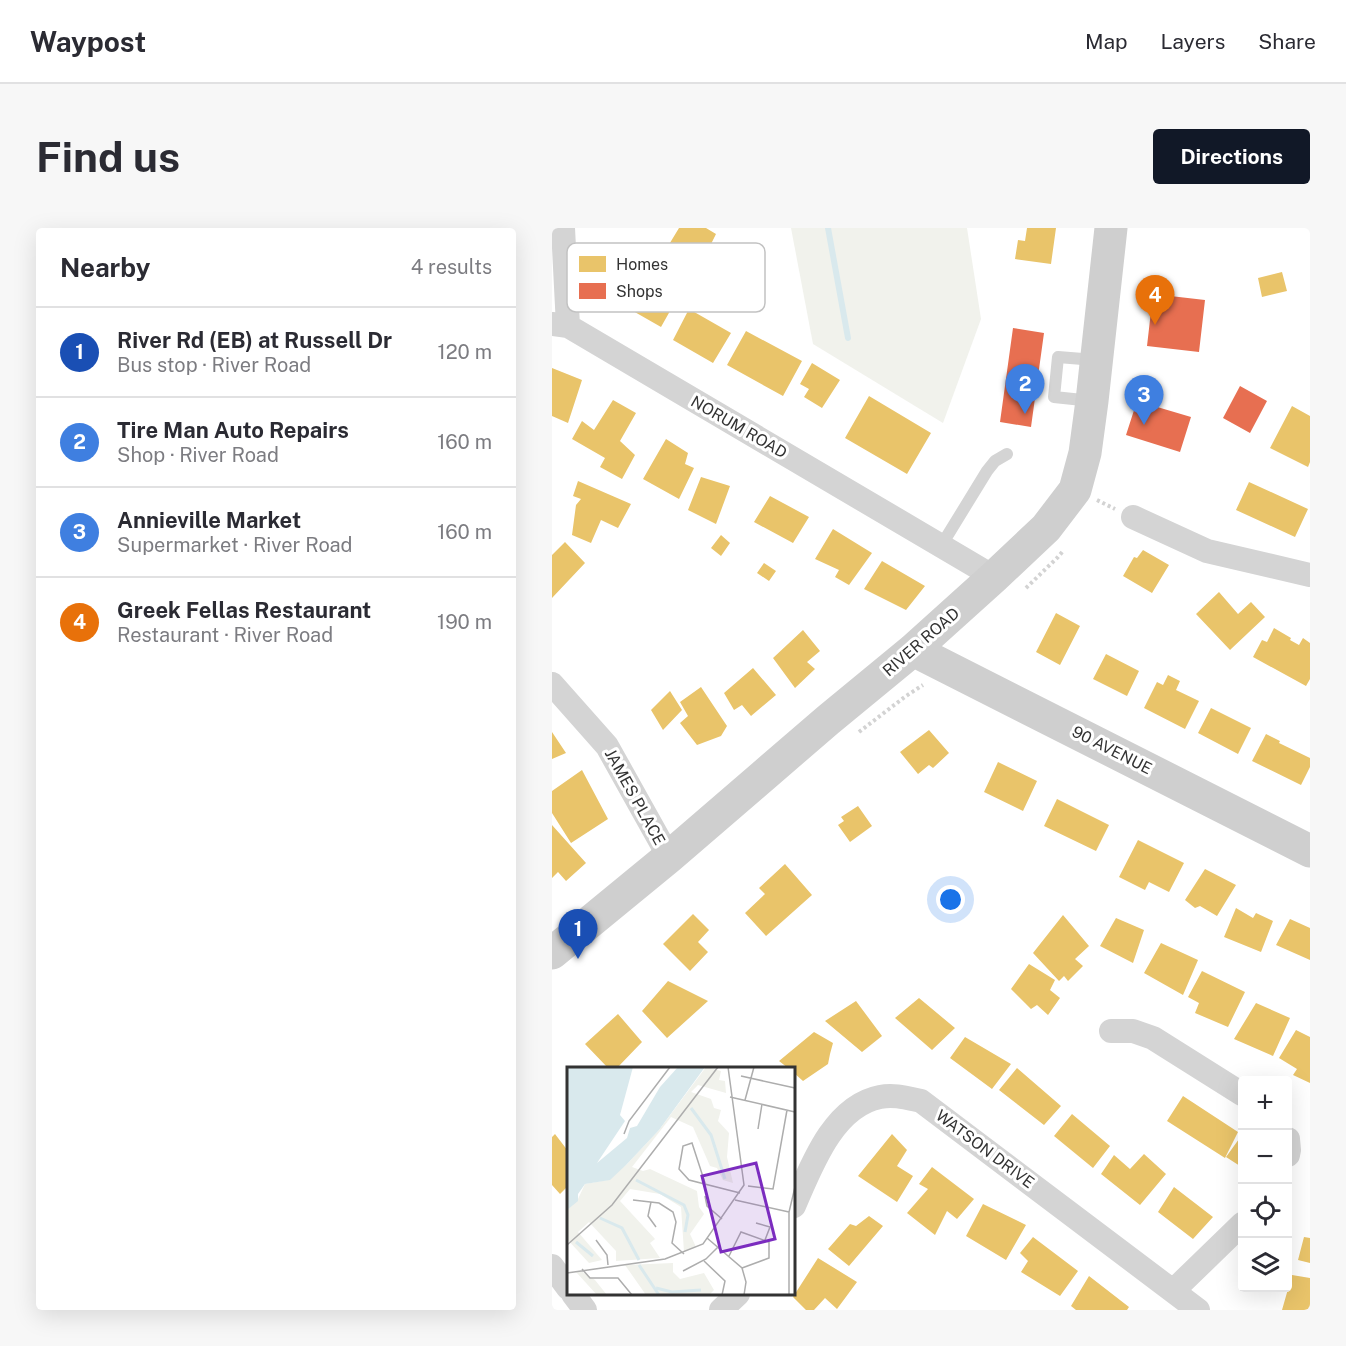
<!DOCTYPE html>
<html lang="en">
<head>
<meta charset="utf-8">
<style>
  :root { --surface:#fff; --page:#f7f7f7; --text:#2b2b33; --muted:#7c7c81; --line:#e1e1e2; --accent:#111827 }
  body { margin:0; font-family:"Public Sans",sans-serif; background:var(--page); color:var(--text) }
  .controls { position:absolute; right:18px; bottom:18px; display:grid; overflow:hidden; border-radius:6px; box-shadow:0 6px 24px #0002 }
  .controls button { width:54px; height:54px; display:grid; place-items:center; padding:0; border:0; border-bottom:2px solid var(--line); background:var(--surface); color:var(--text); font:30px sans-serif }
  .you { position:absolute; left:399px; top:672px; width:21px; height:21px; margin:-15px; border:4px solid #fff; border-radius:50%; background:#1a73e8; box-shadow:0 0 0 9px #1a73e833 }
  .badge { display:grid; place-items:center; width:39px; height:39px; border-radius:50%; background:var(--accent); color:#fff; font-size:20px; font-weight:700 }
  .pin { position:absolute; translate:-50% -50px; filter:drop-shadow(0 2px 3px #0008) }
  .pin::after { content:''; position:absolute; top:32px; width:21px; height:18px; background:inherit; clip-path:polygon(0 0,100% 0,50% 100%) }
  .list { margin:0; padding:0; list-style:none }
  h2 { display:flex; justify-content:space-between; align-items:center; height:78px; margin:0; padding:0 24px; font-size:26px }
  h2 small { font-size:20px; font-weight:400; color:var(--muted) }
  .list li { display:grid; grid-template-columns:39px 1fr auto; gap:18px; align-items:center; box-sizing:border-box; height:90px; padding:0 24px; border-top:2px solid var(--line) }
  .list b { display:block; font-size:22px; white-space:nowrap }
  .list p { margin:0; font-size:20px; white-space:nowrap; color:var(--muted) }
  .list em { font-size:20px; font-style:normal; color:var(--muted) }
  .icon { flex:none; width:33px; height:33px; fill:none; stroke:currentColor; stroke-width:2; stroke-linecap:round; stroke-linejoin:round }
  .map { position:relative; flex:none; width:758px; height:1082px; overflow:hidden; border-radius:6px }
  header { display:flex; align-items:center; gap:36px; box-sizing:border-box; height:84px; padding:0 30px; background:var(--surface); border-bottom:2px solid var(--line) }
  header strong { font-size:28px }
  nav { display:flex; gap:33px; margin-inline-start:auto; font-size:21px }
  .intro { display:flex; align-items:center; justify-content:space-between; box-sizing:border-box; height:144px; padding:0 36px }
  h1 { margin:0; font-size:42px }
  .button { padding:15px 27px; border-radius:6px; background:var(--accent); color:#fff; font-size:21px; font-weight:700 }
  main { display:flex; gap:36px; padding:0 36px }
  aside { flex:1; background:var(--surface); border-radius:6px; box-shadow:0 6px 24px #0002 }
  .map>svg:first-child { display:block }
</style>
</head>
<body>
<header>
<strong>Waypost</strong>
<nav><a>Map</a><a>Layers</a><a>Share</a></nav>
</header>
<div class="intro"><h1>Find us</h1><a class="button">Directions</a></div>
<main>
<aside>
<h2>Nearby<small>4 results</small></h2>
<ul class="list">
<li><span class="badge" style="background:#1a4fb4">1</span><div><b>River Rd (EB) at Russell Dr</b><p>Bus stop · River Road</p></div><em>120 m</em></li>
<li><span class="badge" style="background:#3f7fe0">2</span><div><b>Tire Man Auto Repairs</b><p>Shop · River Road</p></div><em>160 m</em></li>
<li><span class="badge" style="background:#3f7fe0">3</span><div><b>Annieville Market</b><p>Supermarket · River Road</p></div><em>160 m</em></li>
<li><span class="badge" style="background:#e8710a">4</span><div><b>Greek Fellas Restaurant</b><p>Restaurant · River Road</p></div><em>190 m</em></li>
</ul>
</aside>
<div class="map">
<svg width="758" height="1082" viewBox="0 0 758 1082">
  <rect width="100%" height="100%" fill="#fff"/>
  <path fill="#f1f2ec" d="M239,0h176l14,91 -38,104 -130,-79z"/>
  <path fill="#e9c46a" d="M127,0h27l10,6 -5,10 8,5 -11,21 -6,-4 -4,11 -36,-21z
    M475,0h29l-5,36 -36,-5 3,-19 7,1z
    M68,43l33,19 8,-14 22,12 -22,39 -56,-32z
    M730,44l5,19 -25,6 -4,-19z
    M137,81l42,24 -18,30 -40,-23z
    M194,103l56,30 -19,35 -56,-31z
    M260,135l28,17 -18,28 -18,-11 5,-8 -9,-5z
    M0,140l30,12 -14,43 -16,-7z
    M317,168l62,37 -24,41 -62,-36z
    M61,172l23,13 -16,28 15,14 -13,24 -22,-12 5,-9 -33,-19 10,-18 12,9z
    M740,178l18,10v46l-2,5 -38,-19z
    M114,211l22,14 -3,11 9,4 -15,31 -36,-20z
    M149,249l29,9 -14,38 -28,-14z
    M26,253l53,23 -13,24 -17,-8 -10,23 -19,-8 4,-30 5,-6 -8,-3z
    M697,254l59,27 -13,28 -59,-27z
    M218,268l39,21 -16,26 -39,-21z
    M281,301l39,24 -23,32 -14,-8 4,-7 -24,-11z
    M169,307l9,8 -9,13 -10,-8z
    M13,314l20,21 -33,35v-43z
    M591,322l26,15 -17,28 -29,-17 11,-19 3,1z
    M330,333l43,25 -19,24 -42,-21z
    M212,335l12,8 -7,10 -12,-8z
    M667,364l19,22 13,-12 14,15 -35,33 -34,-36z
    M504,385l24,13 -20,39 -24,-13z
    M722,400l17,10 -1,2 9,5 4,-7 7,5v36l-4,7 -53,-29 9,-17 5,2z
    M251,402l17,21 -13,11 8,7 -20,19 -22,-30z
    M554,426l33,17 -12,25 -34,-17z
    M201,440l23,27 -25,21 -9,-11 -8,5 -10,-17z
    M616,447l12,6 -4,9 23,11 -14,28 -41,-21 13,-26 6,3z
    M149,459l26,39 -6,10 -24,9 -17,-22 8,-7 -8,-14z
    M118,463l12,19 -19,20 -12,-20z
    M659,480l40,20 -13,26 -40,-21z
    M377,502l20,23 -16,15 -4,-3 -11,9 -18,-22z
    M0,504l14,21 -14,6z
    M714,506l14,7 -1,2 31,15v9l-9,18 -49,-24z
    M446,534l39,19 -14,30 -39,-19z
    M30,542l26,49 -37,24 -19,-30v-22z
    M505,571l52,26 -13,26 -52,-25z
    M306,578l14,20 -22,16 -12,-17 6,-4 -3,-4z
    M0,597l34,38 -20,18 -8,-9 -6,6z
    M586,612l46,23 -15,29 -20,-10 -4,8 -26,-13z
    M233,636l27,31 -46,41 -21,-23 20,-19 -6,-6z
    M653,641l31,16 -19,31 -17,-10 -5,2 -10,-8z
    M684,680l17,10 3,-5 17,8 -12,31 -37,-15z
    M141,686l16,16 -11,12 10,10 -18,19 -27,-27z
    M511,687l26,31 -14,13 8,7 -15,15 -4,-5 -5,5 -26,-28z
    M564,690l28,12 -11,33 -33,-17z
    M738,691l20,9v32l-34,-15z
    M609,715l37,17 -15,35 -39,-22z
    M477,736l26,16 -5,10 10,8 -12,17 -11,-10 -6,4 -20,-20z
    M650,743l43,21 -17,35 -33,-14 4,-10 -11,-6z
    M116,753l40,20 -41,37 -25,-27z
    M367,770l36,30 -23,22 -37,-32z
    M304,773l26,35 -20,16 -37,-31z
    M704,775l34,15 -17,38 -39,-17z
    M66,786l24,28 -25,26h-9l-23,-24z
    M744,802l14,7v46l-17,-8 4,-6 -18,-11z
    M262,804l19,11 -3,11 -2,10 -25,17 -9,-8v-5h-6l-9,-7z
    M413,809l46,27 -19,25 -42,-31z
    M465,840l44,38 -17,19 -45,-35z
    M631,868l55,36 -13,26 -58,-37z
    M520,886l38,32 -17,22 -39,-32z
    M3,906l13,17v35l-8,8 -8,-9v-48z
    M340,906l15,16 -10,16 16,10 -16,26 -39,-26z
    M687,911l3,2v19l-2,6 -14,-9z
    M592,926l22,20 -26,31 -39,-31 13,-19 16,14z
    M380,939l42,32 -17,20 -10,-8 -12,24 -28,-22 21,-24 -9,-5z
    M622,959l39,30 -20,22 -35,-27z
    M431,976l43,21 -20,35 -40,-24z
    M317,988l14,10 -34,40 -21,-17 22,-25 6,2z
    M481,1009l45,34 -18,25 -39,-24 7,-11 -8,-8z
    M752,1009l6,1v25l-12,-3z
    M266,1030l39,24 -20,27 -12,-11 -11,12h-8l-13,-13z
    M740,1047l18,3v32h-28z
    M537,1048l40,31 -2,3h-51l-5,-4z"/>
  <path fill="#e76f51" d="M601,66l52,6 -6,52 -52,-6z
    M461,100l31,5 -13,94 -31,-5z
    M688,158l27,15 -17,32 -27,-15z
    M585,173l54,16 -11,35 -54,-17z"/>
  <g fill="none" stroke-linecap="round" stroke-linejoin="round">
    <path stroke="#d9e9ed" stroke-width="6" d="M276,0l20,110"/>
    <path stroke="#d3d3d3" stroke-width="4" stroke-dasharray="3 3" stroke-linecap="butt" d="M545,272l18,9
      M474,360l32,-31 5,-6
      M307,504l47,-36 17,-11"/>
    <path stroke="#d4d4d4" stroke-width="12" d="M540,173l-38,-4 4,-40 37,3
      M389,318l46,-75 8,-10 12,-7"/>
    <path stroke="#d4d4d4" stroke-width="24" d="M11,0l5,98
      M0,96l16,2 426,251
      M581,289l74,34 103,24
      M0,456l55,62 62,111
      M559,803h22l20,7 89,56
      M736,911l1,11 -1,5
      M242,978c17,-39 39,-100 86,-109 14,-3 27,1 41,4l277,209
      M0,1038l16,22
      M621,1063l69,-67
      M21,1066l12,16
      M169,1082l17,-16"/>
    <path stroke="#cfcfcf" stroke-width="33" d="M361,422l397,201
      M0,725l117,-96 159,-137 85,-70 81,-73 52,-49 29,-38 10,-37 7,-52 19,-173"/>
  </g>
  <g text-anchor="middle" dominant-baseline="central" stroke-width="6" stroke-linejoin="round" paint-order="stroke">
    <g font-size="16" fill="#333" stroke="#fff">
      <text transform="translate(187 199) rotate(30)">NORUM ROAD</text>
      <text transform="translate(369 414) rotate(-41)">RIVER ROAD</text>
      <text transform="translate(560 522) rotate(27)">90 AVENUE</text>
      <text transform="translate(83 569) rotate(61)">JAMES PLACE</text>
      <text transform="translate(433 921) rotate(37)">WATSON DRIVE</text>
    </g>
  </g>
  <g transform="translate(15 839)">
    <rect width="228" height="228" fill="#fff"/>
    <path d="M139,0l15,4 -2,9 6,1 1,12 -28,-8 -7,7 20,7 3,9 7,2 -3,11 11,12 -2,24 6,26 -10,-3 -6,-12 -7,-2 -17,-39 -22,-10 -39,50 11,4 7,-2 47,22 2,16 5,7 -14,20 6,13 -12,5 -3,-45 -21,-13 -30,-5 -10,12 35,38 -5,4 10,15 -44,3v-10l-27,-29 -11,10 24,28 -13,3 -22,-24v-29l11,-11 7,-15 22,-4 20,-16 32,-34zM106,196v9l7,7 24,-6 10,17 -5,5h-63l-21,-30zM14,204l14,9 12,15h-10l-21,-23z" fill="#f1f2ec"/>
    <path d="M0,0h66l-13,48 5,6 -28,42 30,-25 3,-10 7,-2 23,-39 18,-20h27l-46,63 -32,34 -17,16 -25,4 -7,10v7l-11,9z" fill="#d9e9ed"/>
    <path fill="none" stroke="#d9e9ed" stroke-width="3" d="M124,41l20,27 14,44M69,113l48,25 4,10 -3,17M33,151l22,10 17,32M9,175l17,14M72,198l20,30M89,221l16,4 29,-2"/>
    <path fill="none" stroke="#adadad" stroke-width="1.5" d="M174,9l54,12M163,30l65,15M178,33l9,-33M191,62l4,-25M57,67l5,-13 41,-54M138,116l-13,-40 -9,3 -4,23 10,11 51,13M181,119l25,3 14,-79M138,129l2,10 15,13M66,133l26,3 14,9 3,10 -4,21 12,11M168,133l54,12M84,135l-3,14 8,11M189,156l14,4 -5,13M140,171l35,30 4,14 -2,13M29,173l11,15 1,10M0,178l45,-40 106,-138M162,189l12,-24 28,10v16l-27,10M137,194l21,20 -3,14M15,202l8,9h28l14,17M116,204l23,-12 12,-12M0,206l98,-14 38,-15 41,-59 -16,-118M222,228v-83l6,-25"/>
    <path fill="#7b2cbf" fill-opacity="0.15" stroke="#7b2cbf" stroke-width="3" d="M189,96l19,76 -54,13 -19,-76z"/>
    <rect width="228" height="228" fill="none" stroke="#333" stroke-width="3"/>
  </g>
  <rect x="15" y="15" width="198" height="69" rx="9" fill="#fff" stroke="#c2c2c2" stroke-width="1.5"/>
  <rect x="27" y="28" width="27" height="16" fill="#e9c46a"/>
  <rect x="27" y="55" width="27" height="16" fill="#e76f51"/>
  <g font-size="16" fill="#333">
    <text x="64" y="42">Homes</text>
    <text x="64" y="69">Shops</text>
  </g>
</svg>
<div class="controls">
<button>+</button>
<button>−</button>
<button><svg class="icon" aria-label="locate" viewBox="0 0 24 24"><circle cx="12" cy="12" r="6"/><path d="M12 2v4M12 18v4M2 12h4M18 12h4"/></svg></button>
<button><svg class="icon" aria-label="layers" viewBox="0 0 24 24"><path d="M12 4l9 5-9 5-9-5zM3 14l9 5 9-5"/></svg></button>
</div>
<div class="you"></div>
<div class="pin badge" style="left:26px;top:731px;background:#1a4fb4">1</div>
<div class="pin badge" style="left:473px;top:186px;background:#3f7fe0">2</div>
<div class="pin badge" style="left:592px;top:197px;background:#3f7fe0">3</div>
<div class="pin badge" style="left:603px;top:97px;background:#e8710a">4</div>
</div>
</main>
</body>
</html>
